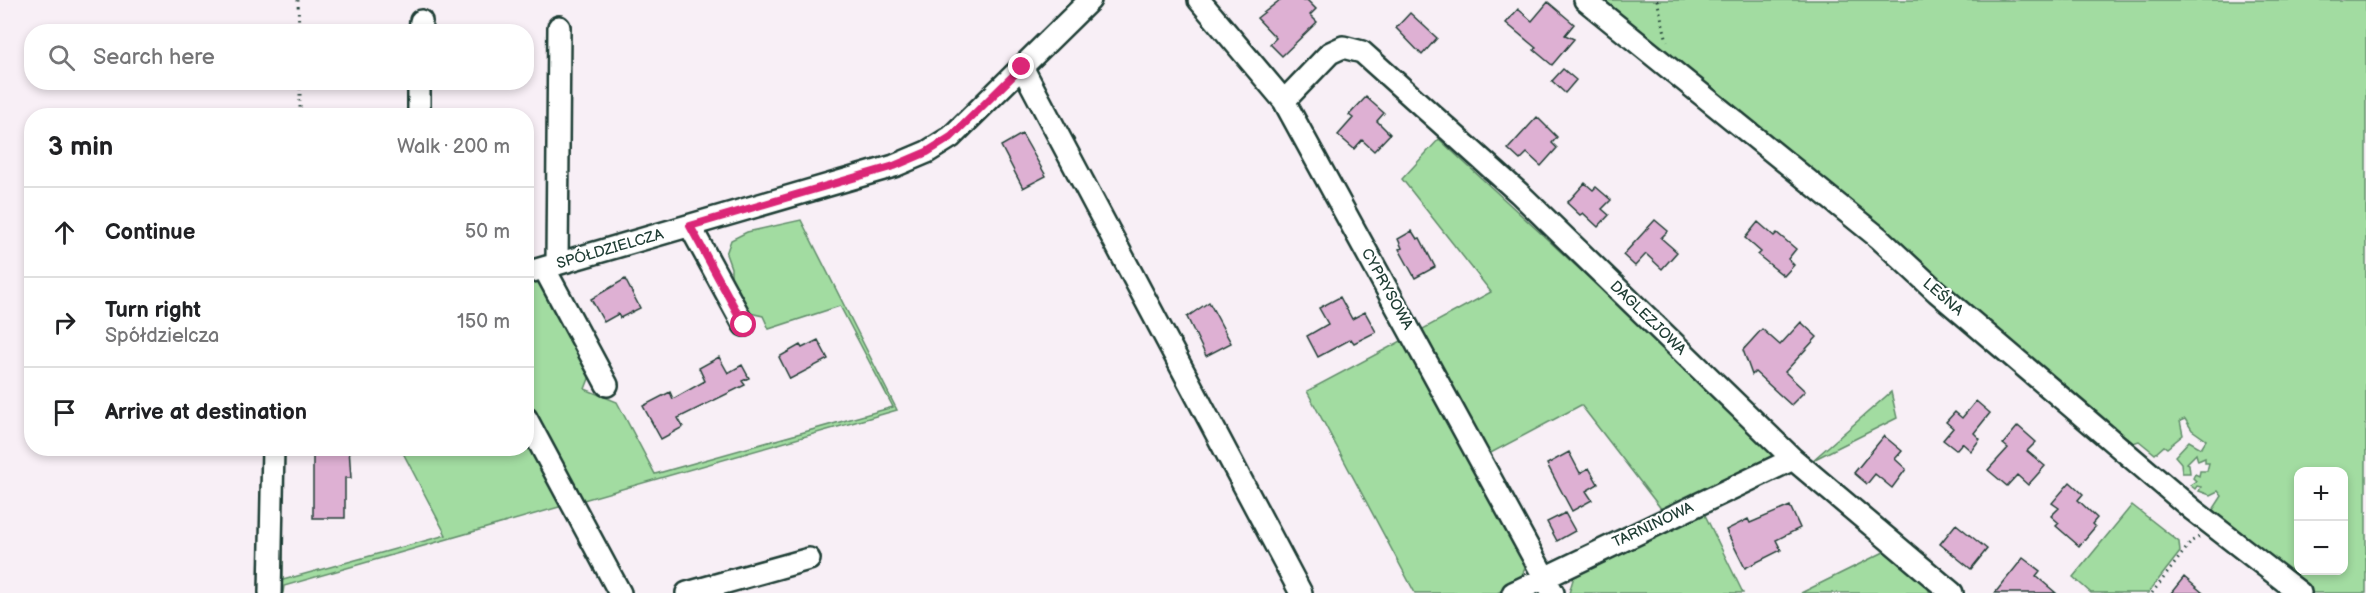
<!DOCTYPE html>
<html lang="en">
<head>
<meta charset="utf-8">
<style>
  :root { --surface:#fff; --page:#f6f6f6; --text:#202124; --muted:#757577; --line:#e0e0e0 }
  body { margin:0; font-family:"Balsamiq Sans",sans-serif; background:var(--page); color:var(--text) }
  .controls { position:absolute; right:18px; bottom:18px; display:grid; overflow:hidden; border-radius:12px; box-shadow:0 3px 9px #0003 }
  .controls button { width:54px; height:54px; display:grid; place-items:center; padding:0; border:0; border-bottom:2px solid var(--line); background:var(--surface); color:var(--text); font:30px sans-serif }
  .stop { position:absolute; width:18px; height:18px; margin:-14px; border:4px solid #db2777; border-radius:50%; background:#fff }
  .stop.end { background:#db2777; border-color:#fff; box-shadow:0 2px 6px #0008 }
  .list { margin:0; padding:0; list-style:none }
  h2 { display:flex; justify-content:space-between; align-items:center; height:78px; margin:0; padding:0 24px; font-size:26px }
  h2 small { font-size:20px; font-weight:400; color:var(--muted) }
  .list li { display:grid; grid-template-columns:39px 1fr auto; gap:18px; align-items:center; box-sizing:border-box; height:90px; padding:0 24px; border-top:2px solid var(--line) }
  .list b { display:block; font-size:22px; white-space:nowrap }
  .list p { margin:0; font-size:20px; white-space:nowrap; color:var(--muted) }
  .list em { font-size:20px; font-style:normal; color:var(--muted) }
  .icon { flex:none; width:33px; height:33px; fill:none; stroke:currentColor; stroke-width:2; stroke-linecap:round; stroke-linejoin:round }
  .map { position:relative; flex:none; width:2366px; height:593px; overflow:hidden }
  .search { position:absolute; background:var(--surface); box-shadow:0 3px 9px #0003; left:24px; top:24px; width:510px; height:66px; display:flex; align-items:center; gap:15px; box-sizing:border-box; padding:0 21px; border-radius:24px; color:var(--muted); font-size:22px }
  .panel { position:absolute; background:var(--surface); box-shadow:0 3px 9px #0003; left:24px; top:108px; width:510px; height:348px; border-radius:24px }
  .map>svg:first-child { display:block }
</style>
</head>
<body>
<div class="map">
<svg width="2366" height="593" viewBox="0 0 2366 593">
  <rect width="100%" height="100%" fill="#f8eff6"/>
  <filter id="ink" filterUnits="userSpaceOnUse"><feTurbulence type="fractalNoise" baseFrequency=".0167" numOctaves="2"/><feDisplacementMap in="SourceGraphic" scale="12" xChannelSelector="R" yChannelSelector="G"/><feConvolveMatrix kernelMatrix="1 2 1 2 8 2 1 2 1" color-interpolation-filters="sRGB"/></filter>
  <g filter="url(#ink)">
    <path fill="#a2dca1" stroke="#608c6a" stroke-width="1.5" fill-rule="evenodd" d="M1599,0h767v593h-57l-100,-77 13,-20 -4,-5 -8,4 -11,-4 2,-4 -4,-1 -2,3 -5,-4 6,-4 -3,-3 2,-4 4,2 1,-5h7l2,-8h-4v-5l-7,3 -2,-7 -9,9 2,1 1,9h-8l-1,-10 -6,-7 14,-15 12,7 5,-8 -14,-10 -7,-11 -5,2 3,14 -16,13 -3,-2 -9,8 -16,-13 -6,2 -203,-163zM2298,472h46v98h-46z
      M1439,139l337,312 -2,6 -112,53 -81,-105 -94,50 -66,-125 70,-38 -89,-113z
      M801,220l96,190 -613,176 -1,7h-5l5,-144v131l163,-45 -45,-86 125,-1 1,-160v-4l9,-3 12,5 44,85 -7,18 32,13 38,72 238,-67 -53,-101 -71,23 -6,-13 -18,-4 -14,-25v-19l-5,-14 5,-14 16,-8z
      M1403,340l123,226 -7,16 -22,11h-82l-108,-202z
      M1891,392l6,26 -84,42z
      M2132,505l47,37 1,10 -32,41h-57l-18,-16z
      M1704,513l39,80h-174l5,-17z
      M1886,551l40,33 4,9h-129z"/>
    <path fill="#deb0d3" stroke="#1f3d34" stroke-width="1.5" d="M1280,0h27l9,9 -6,6 7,7 -35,34 -12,-12 6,-6 -19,-20z
      M1548,2l26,22 -9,11 9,4 -22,26 -18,-15 2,-2 -30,-25 12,-14 14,12z
      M1410,13l27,25 -15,17 -26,-27z
      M1563,69l13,11 -11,13 -13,-12z
      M1366,97l18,16 -7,8 13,13 -16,17 -12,-11 -8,9 -16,-14 15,-17 -4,-3z
      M1537,117l20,20 -5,6 5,5 -16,18 -14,-13 -7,7 -12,-11z
      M1022,134l24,42 -23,12 -22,-42z
      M1585,183l8,7 3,-3 15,13 -9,9 7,6 -11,12 -15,-14 -3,2 -13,-12z
      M1655,220l13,11 -7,7 16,14 -15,17 -16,-15 -11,12 -12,-11z
      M1758,222l16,14 3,-3 19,16 -8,10 6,6 -10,11 -26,-21 3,-3 -16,-14z
      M1412,231l5,8 3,-1 15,29 -20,11 -16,-29 3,-1 -4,-9z
      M625,279l15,29 -20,10 -2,-4 -14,8 -13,-23z
      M1340,297l12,22 13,-7 11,20 -22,11 -3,-4 -33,18 -11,-21 21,-12 -9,-16z
      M1209,302l22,41 -25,13 -19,-39z
      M1801,322l16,15 -32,35 20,19 -14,14 -36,-33 -3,3 -9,-25 19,-21 18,16z
      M818,340l10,19 -38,20 -11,-22 21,-12 2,3z
      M719,357l9,16 14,-8 7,13 -7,3 3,4 -67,33 5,9 -22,12 -18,-33 27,-14 3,7 32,-18 -6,-13z
      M1976,401l14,12 -16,20 6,6 -9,12 -9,-8 -6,7 -13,-10 10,-12 -7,-6 9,-10 7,6z
      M2018,426l18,16 -9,9 18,15 -17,19 -11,-10 -10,11 -19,-16 20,-22 -5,-4z
      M1884,436l18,15 -7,8 11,10 -14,19 -17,-14 -8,10 -13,-11z
      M313,448h36l2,30h-6v40h-32z
      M1569,452l11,21 9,-5 9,16 -12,7 6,9 -20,11 -25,-47z
      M2070,482l13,12 -5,6 19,18 -5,6 3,3 -16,19 -23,-20 3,-3 -8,-7 8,-8 -7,-5z
      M1790,506l10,22 -24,12 5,10 -36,18 -19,-38 22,-11 2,4z
      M1565,513l10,18 -18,10 -10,-19z
      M1956,524l31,25 -16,20 -31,-25z
      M2023,558l17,13 -4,5 20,17h-61z
      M2184,577l19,16h-32z"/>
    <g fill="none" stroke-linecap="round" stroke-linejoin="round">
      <g stroke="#1f3d34" stroke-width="26">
        <path id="minor" d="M1199,0l85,101 269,492
          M1585,0l294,238 58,54 256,218 107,83
          M420,32l1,-11
          M1022,67l279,526
          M1284,101l46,-48 13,-6 19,5 157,141 274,266 159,134
          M419,116v-34
          M690,226l54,99
          M557,264l2,-237
          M544,268l63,117
          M526,273l368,-107 33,-14 24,-15 139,-137
          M526,418l94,175
          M270,593l3,-145
          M687,593l122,-34
          M1513,593l280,-134"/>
      </g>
      <path stroke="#1f3d34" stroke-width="3" stroke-dasharray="1.5 4.5" stroke-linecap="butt" d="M298,0l1,32
        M1657,0l10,41
        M300,82v34
        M2152,593l40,-52 7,-4"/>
      <use href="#minor" stroke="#fff" stroke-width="21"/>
    </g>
  </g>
  <g fill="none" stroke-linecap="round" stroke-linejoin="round" filter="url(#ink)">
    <path stroke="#db2777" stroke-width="8" d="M744,325l-54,-99 204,-60 33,-14 24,-15 71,-70"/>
  </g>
  <g text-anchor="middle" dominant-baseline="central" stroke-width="4.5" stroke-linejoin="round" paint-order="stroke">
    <g font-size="15" fill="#1f3d34" stroke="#fff">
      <text transform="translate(610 249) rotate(-16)">SPÓŁDZIELCZA</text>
      <text transform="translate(1387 289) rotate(61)">CYPRYSOWA</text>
      <text transform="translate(1943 297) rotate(41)">LEŚNA</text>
      <text transform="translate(1648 318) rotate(44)">DAGLEZJOWA</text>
      <text transform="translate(1653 525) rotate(-25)">TARNINOWA</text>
    </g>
  </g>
</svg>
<div class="controls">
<button>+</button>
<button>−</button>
</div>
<div class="stop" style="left:744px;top:325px"></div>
<div class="stop end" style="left:1022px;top:67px"></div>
<div class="search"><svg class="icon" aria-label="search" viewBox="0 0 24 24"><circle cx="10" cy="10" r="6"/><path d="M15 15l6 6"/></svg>Search here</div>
<section class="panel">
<h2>3 min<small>Walk · 200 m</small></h2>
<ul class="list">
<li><svg class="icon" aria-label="ahead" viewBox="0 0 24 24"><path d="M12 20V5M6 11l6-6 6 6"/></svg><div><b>Continue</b></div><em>50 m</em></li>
<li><svg class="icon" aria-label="right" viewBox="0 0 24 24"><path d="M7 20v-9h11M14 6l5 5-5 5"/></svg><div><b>Turn right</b><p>Spółdzielcza</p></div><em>150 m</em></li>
<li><svg class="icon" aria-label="arrive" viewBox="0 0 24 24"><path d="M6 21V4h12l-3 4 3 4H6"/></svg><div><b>Arrive at destination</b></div></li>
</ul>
</section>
</div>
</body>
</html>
